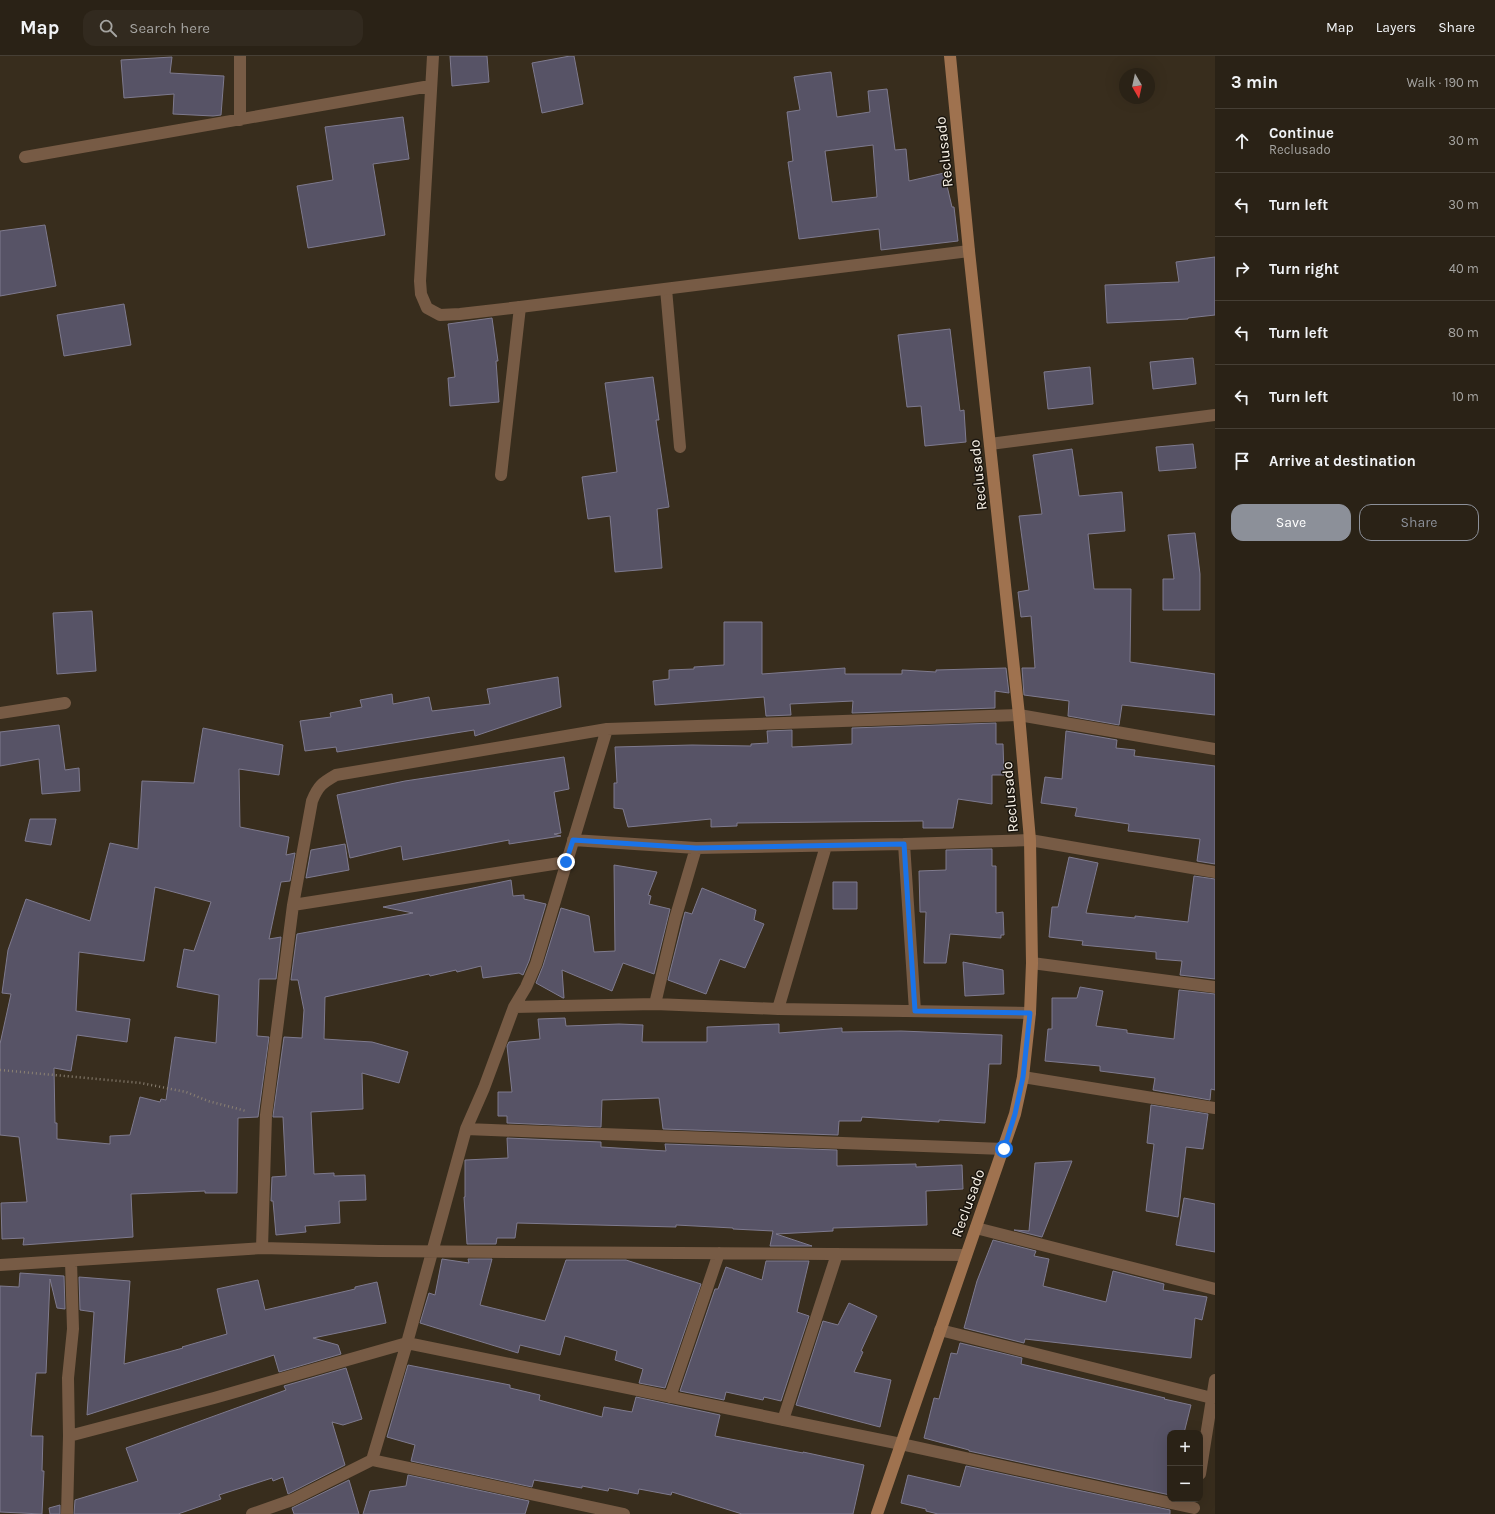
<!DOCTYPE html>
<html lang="en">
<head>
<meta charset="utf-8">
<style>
  :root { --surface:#2a2216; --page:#322a1f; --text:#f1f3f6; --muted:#a5a4a1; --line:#463f35; --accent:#8c9099 }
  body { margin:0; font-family:Karla,sans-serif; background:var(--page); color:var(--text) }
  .controls { position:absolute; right:12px; bottom:12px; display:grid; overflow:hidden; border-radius:8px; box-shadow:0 4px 16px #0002 }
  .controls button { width:36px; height:36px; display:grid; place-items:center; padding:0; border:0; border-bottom:1px solid var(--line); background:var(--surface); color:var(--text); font:20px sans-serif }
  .compass { position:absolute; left:1119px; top:12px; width:36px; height:36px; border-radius:50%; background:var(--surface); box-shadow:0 4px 16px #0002; rotate:171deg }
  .stop { position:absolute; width:12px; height:12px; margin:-9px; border:3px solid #1a73e8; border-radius:50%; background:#fff }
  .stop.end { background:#1a73e8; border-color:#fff; box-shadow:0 1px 4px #0008 }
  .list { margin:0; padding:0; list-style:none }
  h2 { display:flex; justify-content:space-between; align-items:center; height:52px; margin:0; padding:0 16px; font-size:17px }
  h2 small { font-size:13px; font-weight:400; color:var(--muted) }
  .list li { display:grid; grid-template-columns:26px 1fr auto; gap:12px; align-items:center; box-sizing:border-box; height:64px; padding:0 16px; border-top:1px solid var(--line) }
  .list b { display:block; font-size:15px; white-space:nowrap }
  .list p { margin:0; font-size:13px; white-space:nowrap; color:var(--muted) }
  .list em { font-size:13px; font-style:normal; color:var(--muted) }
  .actions { display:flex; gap:8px; padding:12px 16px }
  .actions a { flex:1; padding:9px 0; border:1px solid var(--accent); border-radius:12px; text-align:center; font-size:14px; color:var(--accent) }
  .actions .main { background:var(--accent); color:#fff }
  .icon { flex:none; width:22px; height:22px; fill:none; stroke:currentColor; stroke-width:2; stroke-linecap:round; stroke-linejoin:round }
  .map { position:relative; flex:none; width:1215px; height:1458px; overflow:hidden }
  header { display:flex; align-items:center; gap:24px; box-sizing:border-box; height:56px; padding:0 20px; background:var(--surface); border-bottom:1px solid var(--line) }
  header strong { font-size:19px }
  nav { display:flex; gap:22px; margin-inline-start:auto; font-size:14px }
  .search { width:280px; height:36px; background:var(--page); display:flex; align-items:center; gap:10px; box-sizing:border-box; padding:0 14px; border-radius:12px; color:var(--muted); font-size:15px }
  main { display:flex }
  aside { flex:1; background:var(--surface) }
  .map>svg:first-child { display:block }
</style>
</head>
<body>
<header>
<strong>Map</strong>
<div class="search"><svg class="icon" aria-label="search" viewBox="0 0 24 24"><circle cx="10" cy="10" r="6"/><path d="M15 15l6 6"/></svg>Search here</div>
<nav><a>Map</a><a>Layers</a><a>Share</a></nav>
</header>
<main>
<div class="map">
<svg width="1215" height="1458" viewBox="0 0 1215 1458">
  <rect width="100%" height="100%" fill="#382d1d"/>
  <path fill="#575366" stroke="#7e7a8e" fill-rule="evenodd" d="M450,0h37l2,26 -37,4z
    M570,0h4l9,48 -41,9 -10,-50z
    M172,1l-2,16 54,3 -3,39 -8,1 -40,-2 1,-20 -50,4 -3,-38z
    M831,16l6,45 33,-5 -2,-21 19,-2 8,61 11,-1 3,32 35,-8 8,34h2l4,34 -77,9 -2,-21 -80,10 -11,-77 5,-1 -6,-49 13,-2 -6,-33zM873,89l4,52 -45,5 -7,-51z
    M403,61l6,42 -36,5 12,71 -77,13 -11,-62 36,-6 -8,-53z
    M45,169l11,61 -56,10v-65z
    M1215,201v58l-27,3v1l-81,4 -2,-38 74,-3 -3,-20z
    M124,248l7,41 -67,11 -7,-41z
    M492,262l6,43h-2l3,41 -49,4 -2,-28 7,-1 -7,-53z
    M950,273l10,82 4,-1 2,32 -41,4 -4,-40 -14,1 -9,-72z
    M1193,302l3,26 -43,5 -3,-27z
    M1090,311l3,37 -45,5 -4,-37z
    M653,321l6,43h-3l13,87 -12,2 5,59 -47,4 -5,-56 -22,3 -6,-42 35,-5 -12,-89z
    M1193,388l3,24 -37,3 -3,-24z
    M1072,393l7,47 43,-4 3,39 -37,3 6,55h37l-1,73 85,12v41l-93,-10 -3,20 -51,-9 1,-15 -45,-6 -2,-27h13l-4,-52 -10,1 -3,-25 11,-2 -10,-74 23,-2 -9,-59z
    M1195,477l5,41v36h-37v-31h11l-6,-44z
    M92,555l4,60 -39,3 -4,-61z
    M724,566h38v52l83,-6v6h57v-4l34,2v-2l70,-2 3,25 -14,-2v17l-143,5 1,-12 -63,3 1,11 -25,1 -2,-19 -109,8 -2,-24 16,-2v-9l25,-1v-2l30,-2z
    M558,621l3,30 -86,29 -1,-6 -137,22 -1,-5 -31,4 -5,-30 31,-4 -1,-4 32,-6 -2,-7 32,-6 1,10 36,-7 3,14 58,-7 -3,-15z
    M996,667v21h7l1,31h-12v29l-34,-5 -5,29h-30v-7l-186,2v3l-26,1v-8l-83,8 -5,-18 -9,-1v-25h3l-2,-36 77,-2 59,1v-2l17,-1 -1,-12 25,-1v17l60,-3v-16z
    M59,669l6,45 14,-2 1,23 -38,3 -3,-35 -39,7v-34z
    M203,672l80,17 -4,30 -40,-6 1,58 49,10 -3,18 9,-2 -5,28 -9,1 -12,57 12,-2 -5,42h-17l-2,57 12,1 -11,80 -20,1 -1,75h-32v-2l-74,3 2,43 -110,8 1,-7 -22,1 -1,-36 26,-1 -8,-65 -19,-2v-91l11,-50 -9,-1 6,-43 18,-51 64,22 20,-78 28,6 4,-68 52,2zM155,831l56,15 -17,49 -10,-2 -7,38 42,8 -3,48 -41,-6 -9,63 -5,-1 -1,3 -20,-5 -10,38 -20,1v8l-53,-5v-16h-2l-1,-55 17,3 6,-36 50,7 3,-23 -54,-8 3,-59 65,9z
    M1066,675l51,9 -1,8 19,2 -1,6 81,10v98l-18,-3 3,-22 -72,-8 1,-7 -54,-8 2,-8 -36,-5 4,-26 17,2z
    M564,701l5,32 -15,3 7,41 -7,1 7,2 -52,8v-4l-106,20 -2,-14 -51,12 -13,-63 68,-14z
    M30,763h26l-5,26 -26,-4z
    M345,788l4,26 -43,8 5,-28z
    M992,793v17h4v47l7,-1 1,23h-3v3l-51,-4 -4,29h-22l2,-51h-6l-1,-41 27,-1v-20z
    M1069,801l29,6 -12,50 49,5v-2l53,6 6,-46 21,3v100l-35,-4 2,-14 -26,-2v-7l-74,-7 1,-4 -34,-4 3,-30h6z
    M614,809l43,7 -9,23 3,1 -2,8 21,5 -16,65 -31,-11 -11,28 -50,-21 2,28h-1l-27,-15 7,-17 18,-58 28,8 5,36 21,-1z
    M511,824l2,16 11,-1v4l22,5 -17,57 -6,14 -4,-2 -36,5 -2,-12 -24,6 -1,-2 -26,6 -1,-2 -104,23 -1,42 48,3 36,10 -9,31 -37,-10 1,36 -52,3 3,62 20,-1v3l31,-1 1,25 -27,1 1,22 -35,3 1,6 -30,3 -3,-34h-2l1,-24 14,-1 -3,-59h-10v-1l11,-79 18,1 2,-28 -6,-30h-7l6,-46 116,-21 -30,-6z
    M833,826h24v27h-24z
    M702,832l54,22 -2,10 10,4 -19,44 -25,-9 -14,35 -38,-14 17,-68 7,2z
    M963,906l40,8 1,24 -39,2z
    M1080,931l23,4 -7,35 31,4v3l47,6 5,-49 36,4v96l-4,-1 -1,11 -57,-10 2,-12 -55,-7v-5l-55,-5 3,-32h4v-31h25z
    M565,962l1,8 53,-2 24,1 -1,17h65v-15l72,-3v9l63,-5v4l59,-1 101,4 -1,29h-12l-4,59 -46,-3v2l-77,-5 -1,4h-22l-1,14 -175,-6 -4,-31 -57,2 -1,27 -94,-4v-7h-9v-24h14l-5,-46 2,-4 31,-3 -2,-20z
    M1151,1049l57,9 -5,35 -17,-2 -8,70 -32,-6 8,-67 -7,-1z
    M507,1082l94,4v5l65,4 -1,-7 172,6v16l79,-2v3l46,-2 1,24 -37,2 1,34 -94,3v3l-57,3 36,12h-42l3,-15 -40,-2v-1l-57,-3v2l-159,-4 -2,15h-18l-1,6h-29l-3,-47h1v-37l43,-2z
    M1072,1105l-30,76 -28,-7 15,1 6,-68z
    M1184,1142l31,6v48l-39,-7z
    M993,1184l43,11 -2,5 15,3 -6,27 63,16 7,-31 51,13 -1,6 44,7 -5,23 -7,-2 -4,40 -166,-19 -1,4 -60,-15 13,-47z
    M442,1203l27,4 -1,-4h24l-12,46 65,16 21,-61h60l75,24 -36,104 -26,-5 4,-14 -28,-9 2,-9 -52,-15 -5,19 -40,-10 -2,8 -98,-30 9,-30 6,2z
    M766,1205h43l-12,51 12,4 -28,85 -17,-4 -1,3 -37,-8 -2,8 -44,-9 35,-102h3l8,-22 36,13z
    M20,1217l44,3 1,33 -8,-1 -7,-29 -4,94h-10l-5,63h12l-1,35h2l-2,43 -42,-2v-226l19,1z
    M79,1221l51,4 -6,83 59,-16 -1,-1 45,-13 -10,-45 41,-9 7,30 90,-21v-2l22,-5 9,41 -73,15 25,7 3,9 -62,18 -5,-17 -187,60 7,-103 -14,-2z
    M849,1247l28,13 -16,35 2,1 -9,20 37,8 -11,47 -84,-22 27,-84 15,4z
    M960,1287l62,15 -1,6 144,34 -1,1 27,6 -7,28h-14v62l-201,-44v-1l-45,-12 10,-40 5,1 12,-46 6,1z
    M408,1309l102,20v3l30,7 -1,5 63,17 2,-10 28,5 4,-15 84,18 -5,21 88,17v-1l61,13 -11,49h-111l-70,-22 -1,3 -32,-6 -1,5 -29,-6 -1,3 -26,-5v2l-48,-8 -2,7 -121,-26 4,-16 -28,-8z
    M346,1312l16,51 -19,6 -11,-3 13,43 -57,29 -5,-17 -10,4 -1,-3 -53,17 2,4 -43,15h-104l1,-14 63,-19 -12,-33 160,-58 -2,-4z
    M966,1410l204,44v4h-232l-12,-3v-2l-25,-6 7,-28 52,12z
    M408,1419l121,26 -4,13h-162l7,-23 36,-5z
    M349,1424l10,34h-65l-2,-6z
    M60,1449v9h-10l-1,-6z"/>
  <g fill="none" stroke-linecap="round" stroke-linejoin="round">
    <path stroke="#8b8173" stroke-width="2.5" stroke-dasharray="1 3" stroke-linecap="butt" d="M0,1014l141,13 45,9 22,9 38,10"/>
    <path stroke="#775b45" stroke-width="12" d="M666,233l14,158
      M501,419l19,-168"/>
    <path stroke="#775b45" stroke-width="12" d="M433,0l-13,225 1,13 6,14 13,7 20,-1 60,-7 449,-56
      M240,64v-64
      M25,101l405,-71
      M990,388l225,-29
      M0,657l65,-10
      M607,673l-71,235 -10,23 -12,20 -30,81 -18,41 538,20
      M573,784l123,8 208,-4 126,-4 185,32
      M904,788l11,167
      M293,849l273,-43
      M1032,907l183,24
      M655,948l20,-85 21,-71
      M514,951l141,-3 123,5 252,4
      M778,953l48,-163
      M1023,1021l192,31
      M976,1172l239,61
      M262,1192l117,3 587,4
      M0,1209l262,-17 4,-133 27,-210 19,-104c6,-15 10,-18 24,-26l271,-46 412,-14 196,34
      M940,1274l272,68
      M670,1341l49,-144
      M783,1364l54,-166
      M69,1380l-1,-58 5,-49 -2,-68
      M372,1404l35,-117 59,-214
      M1200,1418l15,-94
      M67,1458l2,-78 145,-38 193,-55 494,101 293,64
      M252,1458l40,-14 80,-40 252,54"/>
    <path stroke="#9f724f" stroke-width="12" d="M877,1458l138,-400 8,-37 7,-64 2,-50 -2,-123 -11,-125 -50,-464 -19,-195"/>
  </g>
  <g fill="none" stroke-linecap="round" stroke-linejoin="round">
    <path stroke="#1a73e8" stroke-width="5" d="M566,806l7,-22 123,8 208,-4 11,167 115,2 -7,64 -8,37 -11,35"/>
  </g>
  <g text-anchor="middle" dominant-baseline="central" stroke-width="3" stroke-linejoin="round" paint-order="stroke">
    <g font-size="15" fill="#fbf4e9" stroke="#1b160f">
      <text transform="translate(944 96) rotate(-96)">Reclusado</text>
      <text transform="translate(978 419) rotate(-96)">Reclusado</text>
      <text transform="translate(1010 741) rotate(-95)">Reclusado</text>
      <text transform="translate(968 1147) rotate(-70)">Reclusado</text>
    </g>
  </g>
</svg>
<div class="controls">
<button>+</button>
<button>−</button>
</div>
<svg class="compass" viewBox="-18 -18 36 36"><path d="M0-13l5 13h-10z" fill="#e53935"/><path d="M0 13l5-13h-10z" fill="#a5a4a1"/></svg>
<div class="stop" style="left:1004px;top:1093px"></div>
<div class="stop end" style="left:566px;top:806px"></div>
</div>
<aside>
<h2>3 min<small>Walk · 190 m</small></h2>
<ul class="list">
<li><svg class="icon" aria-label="ahead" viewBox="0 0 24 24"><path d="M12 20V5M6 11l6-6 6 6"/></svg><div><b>Continue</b><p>Reclusado</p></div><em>30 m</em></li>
<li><svg class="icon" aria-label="left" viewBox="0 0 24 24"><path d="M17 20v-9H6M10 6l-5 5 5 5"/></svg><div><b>Turn left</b></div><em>30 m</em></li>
<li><svg class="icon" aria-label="right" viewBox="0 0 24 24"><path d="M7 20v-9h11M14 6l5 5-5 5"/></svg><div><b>Turn right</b></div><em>40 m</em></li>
<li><svg class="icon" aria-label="left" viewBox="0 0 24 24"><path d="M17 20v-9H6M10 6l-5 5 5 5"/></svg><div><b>Turn left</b></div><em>80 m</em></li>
<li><svg class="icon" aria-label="left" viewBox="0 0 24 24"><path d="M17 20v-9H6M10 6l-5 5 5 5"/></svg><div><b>Turn left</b></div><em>10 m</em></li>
<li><svg class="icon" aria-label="arrive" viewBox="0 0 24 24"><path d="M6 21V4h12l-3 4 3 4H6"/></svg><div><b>Arrive at destination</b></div></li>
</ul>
<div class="actions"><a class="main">Save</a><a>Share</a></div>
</aside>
</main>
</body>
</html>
